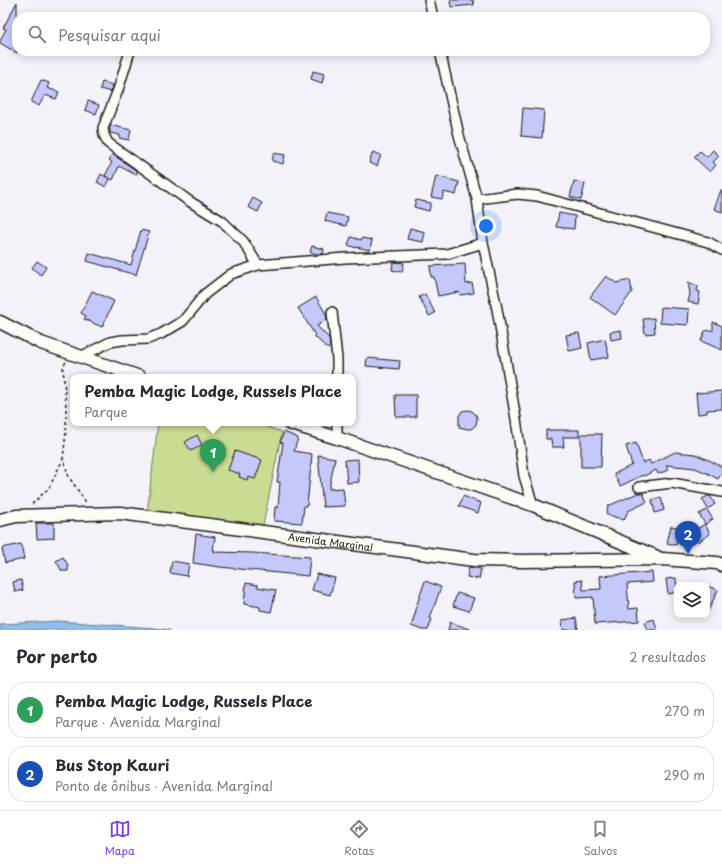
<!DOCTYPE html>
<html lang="pt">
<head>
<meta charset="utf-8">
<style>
  :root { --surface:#fff; --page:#f7f7f7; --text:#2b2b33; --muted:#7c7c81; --line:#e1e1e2; --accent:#7c3aed }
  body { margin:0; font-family:"Playpen Sans",sans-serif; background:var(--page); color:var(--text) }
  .controls { position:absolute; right:12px; bottom:12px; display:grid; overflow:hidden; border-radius:8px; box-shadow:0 2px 10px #0003 }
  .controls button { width:36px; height:36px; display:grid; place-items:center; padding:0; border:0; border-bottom:1px solid var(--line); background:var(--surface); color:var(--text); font:20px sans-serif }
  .you { position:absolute; left:486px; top:226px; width:14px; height:14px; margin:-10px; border:3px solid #fff; border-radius:50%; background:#1a73e8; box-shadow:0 0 0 6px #1a73e833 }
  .badge { display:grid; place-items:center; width:26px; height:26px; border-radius:50%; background:var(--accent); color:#fff; font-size:13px; font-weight:700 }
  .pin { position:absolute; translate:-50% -33px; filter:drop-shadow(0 1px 2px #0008) }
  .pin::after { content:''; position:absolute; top:21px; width:14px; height:12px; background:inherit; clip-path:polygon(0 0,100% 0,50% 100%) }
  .popup { position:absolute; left:70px; top:374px; width:286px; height:52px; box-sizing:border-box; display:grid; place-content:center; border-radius:8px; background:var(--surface); filter:drop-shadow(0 1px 3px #0005); font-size:13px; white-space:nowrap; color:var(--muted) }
  .popup b { font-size:15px; color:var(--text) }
  .popup::after { content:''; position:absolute; left:50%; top:100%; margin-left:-8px; border:8px solid transparent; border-top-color:var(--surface) }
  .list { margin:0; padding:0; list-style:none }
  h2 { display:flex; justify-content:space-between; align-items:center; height:52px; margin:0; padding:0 16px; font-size:17px }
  h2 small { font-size:13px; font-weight:400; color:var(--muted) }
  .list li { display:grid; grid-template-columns:26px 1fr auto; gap:12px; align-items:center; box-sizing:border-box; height:56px; margin:0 8px 8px; padding:0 8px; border:1px solid var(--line); border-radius:16px }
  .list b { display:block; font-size:15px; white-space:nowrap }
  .list p { margin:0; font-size:13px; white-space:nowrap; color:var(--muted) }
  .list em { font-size:13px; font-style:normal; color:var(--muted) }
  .icon { flex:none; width:22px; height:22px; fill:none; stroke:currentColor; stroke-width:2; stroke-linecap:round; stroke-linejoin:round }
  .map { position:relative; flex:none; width:722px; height:630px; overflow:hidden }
  .search { position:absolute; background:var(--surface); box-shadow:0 2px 10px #0003; left:12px; right:12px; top:12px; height:44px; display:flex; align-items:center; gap:10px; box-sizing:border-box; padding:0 14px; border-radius:16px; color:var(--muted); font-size:15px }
  .sheet { height:180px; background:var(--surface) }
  nav { display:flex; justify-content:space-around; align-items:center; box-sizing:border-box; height:56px; border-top:1px solid var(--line); background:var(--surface); font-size:11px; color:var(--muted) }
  nav a { display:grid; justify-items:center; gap:2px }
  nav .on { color:var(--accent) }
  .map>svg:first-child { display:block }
</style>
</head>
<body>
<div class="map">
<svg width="722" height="630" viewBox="0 0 722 630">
  <rect width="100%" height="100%" fill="#f2f2f8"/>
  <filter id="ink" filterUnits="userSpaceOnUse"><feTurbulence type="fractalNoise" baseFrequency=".025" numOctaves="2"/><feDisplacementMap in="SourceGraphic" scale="8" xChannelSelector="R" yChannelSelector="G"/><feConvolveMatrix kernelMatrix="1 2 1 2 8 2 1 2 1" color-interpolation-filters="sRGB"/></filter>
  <g filter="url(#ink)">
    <path fill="#cadc91" stroke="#737c56" d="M158,423h97l27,9 -19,93 -116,-12z"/>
    <path fill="#91bfeb" stroke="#627e98" d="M59,621l96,7 15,2h-170v-6z"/>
    <path fill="#c5c8fa" stroke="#1c1c1c" d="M450,0h23l1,5 -23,2z
      M17,2v51l-17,-10v-2l6,-12 -3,-1z
      M313,71l11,3 -2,9 -11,-4z
      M41,80l8,3 -2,5 12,4 -3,7 -11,-4 -6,11 -8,-4z
      M102,82l11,3 -2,7 -11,-3z
      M88,101l11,4 -3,9 -11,-4z
      M523,108l21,2 -2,28 -21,-2z
      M110,125l21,5 -2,10 -10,-2 1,-3 -10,-2z
      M713,150l6,6 -6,6 3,3 -6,7 -16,-15 6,-6 7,6z
      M373,152l8,3 -4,11 -8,-3z
      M274,153l11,2 -2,9 -11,-3z
      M112,154l25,17 -1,4 -17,-9 -6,14 -8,-4 7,-14 -3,-2z
      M101,174l9,5 -4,8 -9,-5z
      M436,176l23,6 -3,13 -12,-3 -2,7 -11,-2z
      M574,181l11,3 -4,16 -11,-3z
      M721,190h1v22l-8,-3z
      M253,198l9,5 -4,9 -10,-5z
      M416,200l15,3 -2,8 -15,-4z
      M327,213l21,4 -2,9 -21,-5z
      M559,213l16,3 -1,13 -18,-2z
      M410,228l15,4 -2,10 -16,-3z
      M141,230l8,2 -13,43 -49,-14 2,-8 42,12z
      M351,237l10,3 1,-2 10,2 -2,10 -14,-3v1l-8,-3z
      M312,246l12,3 -1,5h-6l-7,-2z
      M37,261l9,6 -5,8 -9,-7z
      M393,262l11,1 -2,9 -10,-2z
      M465,264l1,20 6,-1 2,10 -14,2 -1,-3 -21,4 -4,-19h-3l-1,-11z
      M606,276l10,7 14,-3 2,12 -17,23 -25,-18z
      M688,282l10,4 -1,5 3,1 -2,12 -10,-2 2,-8z
      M92,291l22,10 -12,26 -18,-8 2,-3 -5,-3z
      M425,294l10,19 -6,3 -10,-19z
      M316,297l10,17 1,5 -10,7 12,12 1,9 -2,2 -14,-13 1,-1 -17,-27z
      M661,307l28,2 -1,16 -28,-2z
      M654,318l1,15 -10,1 -2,-15z
      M713,322l9,4v24l-21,-9 4,-10 8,-1z
      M621,330l1,8 -11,2 -1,-8z
      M579,333l3,15 -13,3 -3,-16z
      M605,339l4,18 -18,3 -3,-17z
      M367,358l33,3 -1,8 -33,-3z
      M722,391v18l-15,1v3l-9,1 -2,-21z
      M395,395h21v22h-20z
      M468,410l4,1 4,4 1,3 -1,7 -5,4h-3l-9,-2v-11l3,-5z
      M546,430h33v7h-16l1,10h-12l-1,-8h-5z
      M284,432l14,6 -4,13 18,3 -5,52h-3l-2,17 -28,-2 1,-14 3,1 2,-26h-3l6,-39 -3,-1z
      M581,434h21l-1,33h-20z
      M197,435l5,10 -11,6 -6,-9z
      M636,443l7,20 6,-3 2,4 24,-12 20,2 16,7 11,6v5l-4,7 -9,-5 -14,-6 -29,-3 2,5 -10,4 -2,-4 -12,6 -1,-1 -23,11 -6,-12 18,-9 -6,-19z
      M235,451l27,9 -7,19 -7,-2 -1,3 -8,-3 1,-3 -12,-4z
      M318,455l17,3 -6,31 14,-1 2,18 -22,1z
      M358,459l1,23 -12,1 -2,-23z
      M638,493h5l4,9 -19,9 -4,9 -18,-6 2,-8z
      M463,496l18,7 -3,10 -19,-7z
      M708,496h2l5,8 -7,5 -6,-10z
      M661,497l3,13 -9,3 -3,-13z
      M707,510l6,9 -8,5 -6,-10z
      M36,523h18v15l-17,1z
      M705,524l5,10 -12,8 -6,-10z
      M671,526l9,2 -4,17 -9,-2z
      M196,534l19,3 -2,13h2l-1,2 39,1 57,4 -2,19 -88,-9 -27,-4z
      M21,544l3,15 -19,4 -3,-15z
      M63,557l5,8v6h-6l-6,-10z
      M172,561l17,3 -2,12 -17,-3z
      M469,567l12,2 -2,10 -12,-2z
      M652,572l1,10 -26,2 2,25 9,-1 1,13 -44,3 -2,-27 -17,1 -1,-17 7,-1 1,10 18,-1 -1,-13z
      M317,574l18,4 -5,17 -18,-5z
      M676,578l1,14 -9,2 -2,-15z
      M21,580l2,10 -8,2 -2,-10z
      M425,581l16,6 -11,31 2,1 -4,11h-6l-11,-4 5,-15 -1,-1z
      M246,583l12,2 -1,2 19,3 -5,22 -11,-2v-3l-16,-3z
      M707,586l11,4 -11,23z
      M457,593l17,5 -5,13 -16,-5z
      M576,618l2,12h-15l-1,-10z
      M654,619l3,11h-9l-3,-8z
      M450,622l19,7v1h-21z"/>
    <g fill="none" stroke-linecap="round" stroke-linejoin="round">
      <g stroke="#1c1c1c" stroke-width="12">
        <path id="minor" d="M429,0l4,17
          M130,51l-12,39 -15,38 1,7 4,8 81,58 33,20 21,20 15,24
          M440,51l19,84 18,64 6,44 14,66 19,110 8,57 9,29
          M477,199l41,-5 19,2 171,46 14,8
          M332,312l5,47v18
          M80,357l30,-15 12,-2 26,-1 13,-5 22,-13 22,-27 26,-20 27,-9 87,-7 102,-4 36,-11
          M337,423v15
          M639,487l33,-4 50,9"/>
      </g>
      <g stroke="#1c1c1c" stroke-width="15">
        <g id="tertiary">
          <path d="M0,322l41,21 99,34"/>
          <path d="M289,423l48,15 196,67 124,52"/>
          <path id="s1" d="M0,520l16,-4 104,-3 354,47 49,1 139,-2 55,4 5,2"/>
        </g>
      </g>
      <path stroke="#1c1c1c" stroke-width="1.5" stroke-dasharray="3 3" stroke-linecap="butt" d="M66,362l-3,4 3,42v24l-3,27 6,18 18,27
        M32,504l17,-16 14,-29"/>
      <use href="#minor" stroke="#fdfcf7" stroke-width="9"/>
      <use href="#tertiary" stroke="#fdfcf7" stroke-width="12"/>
    </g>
  </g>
  <g text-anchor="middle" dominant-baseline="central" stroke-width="3.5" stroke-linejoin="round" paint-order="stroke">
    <g font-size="10" fill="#1c1c1c" stroke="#fdfcf7">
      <text stroke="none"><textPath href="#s1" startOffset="333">Avenida Marginal</textPath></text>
    </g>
  </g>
</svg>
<div class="controls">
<button><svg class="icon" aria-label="layers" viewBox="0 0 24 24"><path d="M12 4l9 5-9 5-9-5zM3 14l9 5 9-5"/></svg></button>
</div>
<div class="you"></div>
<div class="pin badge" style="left:213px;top:472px;background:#2e9e5b">1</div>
<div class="popup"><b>Pemba Magic Lodge, Russels Place</b>Parque</div>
<div class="pin badge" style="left:688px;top:554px;background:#1a4fb4">2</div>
<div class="search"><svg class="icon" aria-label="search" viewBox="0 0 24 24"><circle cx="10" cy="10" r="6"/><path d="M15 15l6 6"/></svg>Pesquisar aqui</div>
</div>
<section class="sheet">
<h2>Por perto<small>2 resultados</small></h2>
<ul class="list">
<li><span class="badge" style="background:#2e9e5b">1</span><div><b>Pemba Magic Lodge, Russels Place</b><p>Parque · Avenida Marginal</p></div><em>270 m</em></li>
<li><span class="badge" style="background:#1a4fb4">2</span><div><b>Bus Stop Kauri</b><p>Ponto de ônibus · Avenida Marginal</p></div><em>290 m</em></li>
</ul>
</section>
<nav>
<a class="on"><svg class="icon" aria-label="map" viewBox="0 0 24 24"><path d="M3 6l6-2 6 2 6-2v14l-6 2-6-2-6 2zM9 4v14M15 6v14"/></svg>Mapa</a>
<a><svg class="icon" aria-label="directions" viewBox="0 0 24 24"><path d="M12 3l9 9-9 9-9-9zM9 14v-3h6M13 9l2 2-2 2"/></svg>Rotas</a>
<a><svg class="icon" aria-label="saved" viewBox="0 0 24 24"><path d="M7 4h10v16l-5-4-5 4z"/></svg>Salvos</a>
</nav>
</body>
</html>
